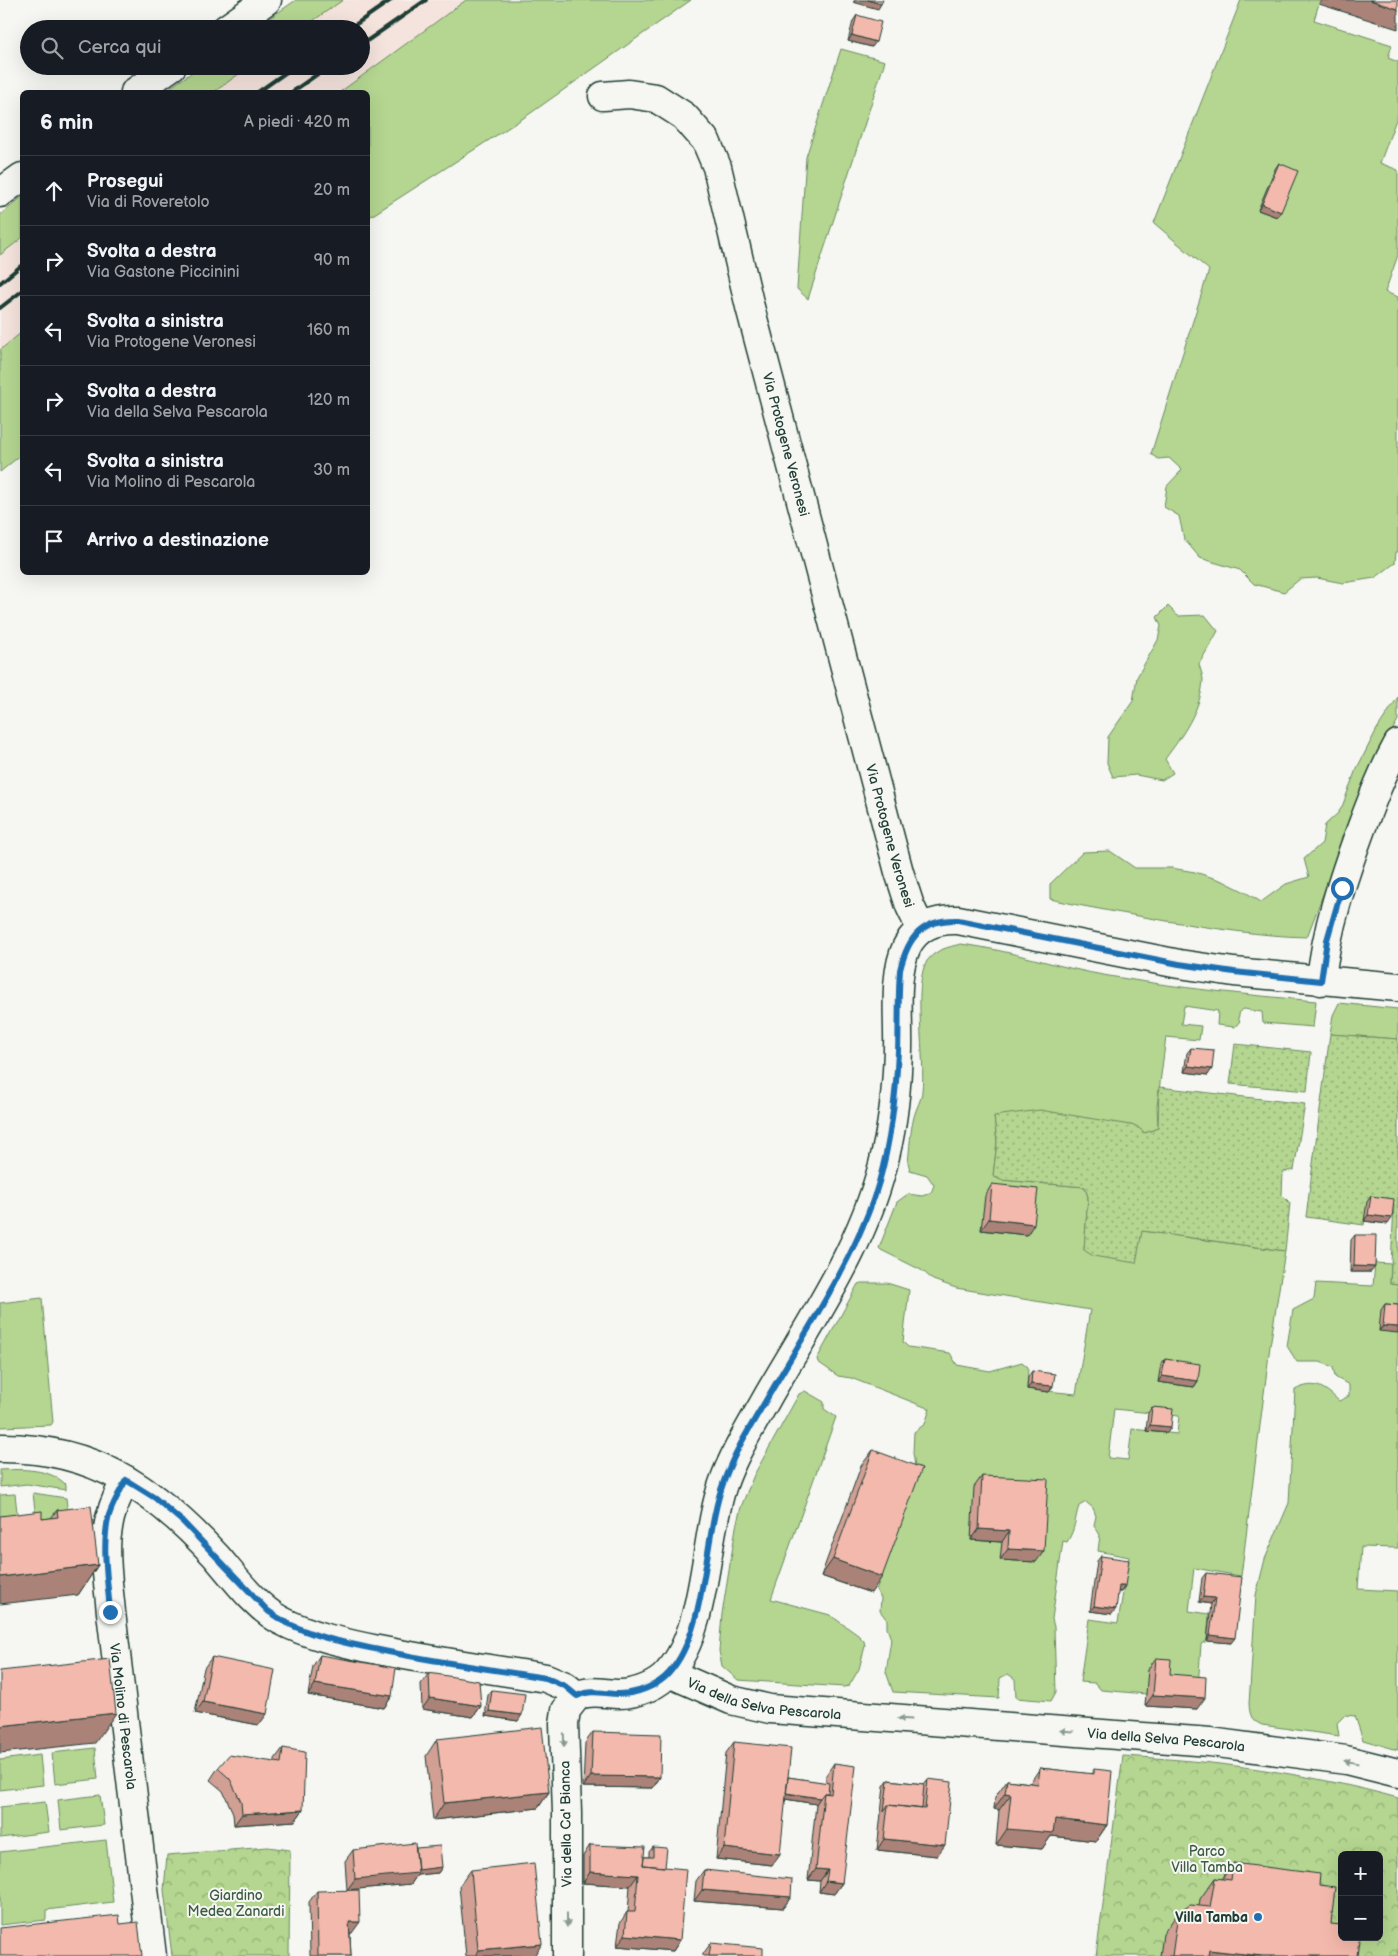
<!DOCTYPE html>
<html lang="it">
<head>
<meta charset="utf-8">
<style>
  :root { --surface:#171b24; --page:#20242c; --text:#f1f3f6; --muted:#9ea1a6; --line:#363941 }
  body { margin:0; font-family:"Balsamiq Sans",sans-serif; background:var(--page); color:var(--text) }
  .controls { position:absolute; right:15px; bottom:15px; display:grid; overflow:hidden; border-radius:8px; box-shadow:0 5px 20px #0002 }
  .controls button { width:45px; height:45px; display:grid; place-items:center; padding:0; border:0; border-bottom:1px solid var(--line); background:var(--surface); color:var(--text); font:25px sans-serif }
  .stop { position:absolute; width:15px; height:15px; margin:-11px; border:4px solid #1f6fb2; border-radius:50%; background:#fff }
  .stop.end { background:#1f6fb2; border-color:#fff; box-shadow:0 1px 5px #0008 }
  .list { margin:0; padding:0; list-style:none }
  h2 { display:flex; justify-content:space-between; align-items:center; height:65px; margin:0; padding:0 20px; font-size:21px }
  h2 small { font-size:16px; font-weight:400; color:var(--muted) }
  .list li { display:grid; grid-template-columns:32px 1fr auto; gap:15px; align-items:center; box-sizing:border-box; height:70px; padding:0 20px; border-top:1px solid var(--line) }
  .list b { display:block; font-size:19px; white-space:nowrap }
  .list p { margin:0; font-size:16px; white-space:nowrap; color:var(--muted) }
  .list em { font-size:16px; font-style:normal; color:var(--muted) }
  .icon { flex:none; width:28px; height:28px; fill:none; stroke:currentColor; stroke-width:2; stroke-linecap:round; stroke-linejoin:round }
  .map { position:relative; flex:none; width:1398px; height:1956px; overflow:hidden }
  .search { position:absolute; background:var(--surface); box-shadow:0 5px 20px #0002; left:20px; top:20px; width:350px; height:55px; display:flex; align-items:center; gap:12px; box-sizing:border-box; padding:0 18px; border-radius:28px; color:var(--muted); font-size:19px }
  .panel { position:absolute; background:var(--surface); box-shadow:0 5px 20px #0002; left:20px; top:90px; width:350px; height:485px; border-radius:8px }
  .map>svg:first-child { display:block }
</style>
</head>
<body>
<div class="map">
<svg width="1398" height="1956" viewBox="0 0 1398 1956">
  <defs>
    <pattern id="park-crowns" width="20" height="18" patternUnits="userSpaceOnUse" patternTransform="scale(1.25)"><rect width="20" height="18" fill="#b4d690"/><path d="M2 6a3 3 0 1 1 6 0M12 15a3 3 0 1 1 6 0" fill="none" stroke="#92af76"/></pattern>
    <pattern id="garden-dots" width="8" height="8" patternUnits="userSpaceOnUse" patternTransform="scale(1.25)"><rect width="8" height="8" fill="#b4d690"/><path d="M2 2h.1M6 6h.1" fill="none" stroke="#92af76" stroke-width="1.8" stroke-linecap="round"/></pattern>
  </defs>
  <rect width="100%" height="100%" fill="#f6f6f2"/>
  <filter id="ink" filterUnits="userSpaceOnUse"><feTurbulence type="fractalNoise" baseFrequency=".02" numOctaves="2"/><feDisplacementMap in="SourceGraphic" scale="10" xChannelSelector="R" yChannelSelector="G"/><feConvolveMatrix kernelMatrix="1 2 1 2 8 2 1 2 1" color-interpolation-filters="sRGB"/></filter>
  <g filter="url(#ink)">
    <path fill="#f5e4dd" d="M296,0h395l-163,115 -160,103v-126h-204l37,-26h160v-37h-107z
      M22,197v257l-22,18v-257z"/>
    <path fill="#b4d690" stroke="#6a8a62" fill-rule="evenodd" d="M296,0h47l-42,29h-47z
      M466,0h225l-163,115 -160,103v-126h-28z
      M1241,0h79l-6,20 78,25 -4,13 10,4v52l-18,49 18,7v85l-13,37 13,5v255h-2l-1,11 -20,15 -32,5 -26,-5 -17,1 -16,13 -30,-8 -14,-14 -40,-12 -16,-19 -5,-23 -15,-9 3,-21 15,-16 -13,-12 -11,1 -7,-5 58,-184 -55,-47z
      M841,49l44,12 -77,238 -11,-10 9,-132z
      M201,66h49l-36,26h-50z
      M22,197v41l-22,17v-40z
      M22,332v122l-22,18v-122z
      M1168,606l10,10 27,-1 13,16 -19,33c1,5 4,11 4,16 -2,30 -21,56 -38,79l8,14 -11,7 -26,-5 -23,2 -6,-14 1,-26 25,-36 4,-24 21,-37 3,-14 -4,-9z
      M1398,697v23l-20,36 -28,67 -43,114c-47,-1 -94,-9 -140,-16 -39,-7 -78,-13 -117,-22v-15l33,-32 27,-1 25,17h36l24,4 28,9 22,11 16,10 25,-18 23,-7 -5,-18 18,-16 3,-18 13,-12 4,-6 13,-35 22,-43z
      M961,944c50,6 98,24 148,32 69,12 138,19 207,25l-3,26 -50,-4 -1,-11 -18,-3 -4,2 -2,8 2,2 -5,6 -18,-2 1,-14 -34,-5 -3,18 20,2 -2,14 -33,-3 -9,69 1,22 -13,5 -9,-7 -46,-6 -96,-3 3,25 -4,34 8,4 84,7 3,10 -4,53 58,-19 143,20 -15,95 -29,230 -47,-8 -5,43 20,3 -2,27 -6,3 -3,44 -52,6 -45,-4 -6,-7 -15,-1 9,-63 29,4 11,-66 -31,-6 2,-16 -6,-10 2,-9 -3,-8 -7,-6 -7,4c-5,15 -3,22 -12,36l-4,-1 -11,78 2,8 2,65 -5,9 -35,-3 -1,-19 -7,-5 -8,4 -1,20 -106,-6 -7,-20 5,-33 -4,-11v-8l-7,-9 1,-13 -5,-8 41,-110 -4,-27 1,-21 11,-8 5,-15 -79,-31 -13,-2 -20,-14 -1,-3 41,-75 4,-1h25l22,7 -6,52 5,5 42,6 7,12 33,6 32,-9 6,5 -1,22 49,5 14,-84 -134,-22 -23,-8 -10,-9 -42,-21 -2,-2 18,-46 11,-8 14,2 9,-3 3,-8 -7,-10 -17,-5 -2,-8c2,-14 2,-31 6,-45 2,-9 8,-18 8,-26 4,-31 -10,-107 5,-130 8,-11 21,-14 34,-17zM1114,1409l65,7 -2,18 -45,-5 -4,31 -20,-2z
      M1339,1003l59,6v30l-68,-5 3,-19z
      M1375,1263l16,1 -1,20 8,1v263l-37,-1 -3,42 40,2v159l-35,-10 -8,-24 -10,-1 -8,8 2,13 -77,-11c-11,-5 -12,-9 -13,-21l7,-109 9,-36 24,-56 6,-113c20,-10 29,-3 44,11l10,-5v-11l-14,-8 -2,-10 -13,-5h-23l-10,-16 6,-36 21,-11 2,-16 57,3z
      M42,1298l11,124 -2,3 -51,2v-124z
      M805,1391l19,11v7l12,8 -65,182 59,16 28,20 6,6 1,5 -6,23 -10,17 -5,1 -106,-7 -16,-14 -3,-15 3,-37 14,-87 5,-20 13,-32 45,-81z
      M0,1470c21,-1 51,-2 66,15v5l-39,-6 -27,3z
      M33,1493l33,5 3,26 -32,4z
      M15,1494l4,36 -19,2v-37z
      M95,1748l3,31 -43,5 -3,-31z
      M40,1755l3,30 -43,5v-30z
      M100,1795l4,30 -43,5 -3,-30z
      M45,1802l4,30 -49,6v-31z
      M106,1840l7,62 -67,8v10l-46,5v-73z"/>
    <path fill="url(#park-crowns)" stroke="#6a8a62" fill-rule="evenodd" d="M1123,1756c93,5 185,17 275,42v158h-302zM1342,1855h37v82h-37z
      M268,1847l22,3 -1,106h-117l-8,-66 3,-35z"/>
    <path fill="url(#garden-dots)" stroke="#6a8a62" d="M1330,1034l68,5v246l-8,-1 4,-79 -27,-3 -3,23 -58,-8z
      M1235,1044l76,8 -4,39 -77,-7z
      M1159,1087l146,17 -11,66 -11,2 -1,23 8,8 -5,48 -143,-20 -6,32 -43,-7 -9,-6 4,-53 -3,-10 -84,-7 -8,-4 4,-34 -3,-26 46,-6 96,16 9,7 13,-5z"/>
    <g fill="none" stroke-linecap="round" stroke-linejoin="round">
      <g stroke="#1f3d34" stroke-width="31">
        <g id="minor">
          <path d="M226,29l41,-29"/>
          <path d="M135,92l37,-26"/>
          <path id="s1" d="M603,96l26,-2 27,4 28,18 22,25 11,26 33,140 149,565 11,34 11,23"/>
          <path d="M0,193l22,-16"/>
          <path d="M1321,981c5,-52 22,-103 40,-152 11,-29 22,-58 37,-85"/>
          <path d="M0,1448c94,-1 155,42 216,108 19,22 39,50 64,64 30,16 65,23 98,30 55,11 112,19 168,28l19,8 12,10c13,-7 28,-2 42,-2 17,0 39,-8 50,-22 38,-42 35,-134 54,-188 11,-31 29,-59 45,-88 45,-78 99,-155 118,-244 8,-34 11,-69 12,-103 1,-31 -5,-74 9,-103 10,-20 29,-27 51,-26l221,44 55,8 164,15"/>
          <path id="s2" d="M126,1480c-28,48 -20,80 -15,132l41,344"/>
          <path id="s3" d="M669,1673l62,27 39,9 440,33 136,18 52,13"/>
          <path d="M567,1956v-143l-3,-89 2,-14 11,-14"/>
        </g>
      </g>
      <use href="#minor" stroke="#f6f6f2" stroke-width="28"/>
      <path stroke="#1f3d34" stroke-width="4" d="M349,29l42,-29
        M361,45l65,-45
        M258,92l37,-26
        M292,92l37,-26
        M0,283l22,-18
        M0,308l22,-17"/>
    </g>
    <path fill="#d19f94" stroke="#1f3d34" d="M857,15l15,32 -24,-6 5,-20z
      M1279,163l2,49 -4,5 -19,-7 17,-41z
      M1191,1048l17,27 -24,-3 3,-19z
      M992,1184l35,51 -46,-5 4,-34z
      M1371,1196l17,28 -24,-3 3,-19z
      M1355,1235l16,37h-21l1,-32z
      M1385,1304l13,1 -19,26 2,-21z
      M1165,1359l33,22 -4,6 -36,-5 3,-18z
      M1032,1371l21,15 -4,6 -22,-3 1,-12z
      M1152,1407l19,20 -4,6 -21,-2 2,-18z
      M873,1450l-2,143 -50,-17 40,-110z
      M982,1476l54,86 -36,-2 2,-18 -31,-2 3,-53z
      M57,1510l41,55 -20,30 -36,-76 9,-1z
      M1101,1556l24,30 -4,6h-3l-6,22 -22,-3 7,-50z
      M1206,1573l25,70 -24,-2 4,-37 -12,-2 3,-24z
      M320,1655l72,41 -8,12 -76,-13 5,-29z
      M212,1657l47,68 -64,-12 9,-45z
      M1156,1658l14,16 27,35 -52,-3 3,-37z
      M429,1673l52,33 -8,11 -51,-8 -1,-25z
      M492,1690l26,31 -33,-5 3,-21z
      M593,1732l67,45 -7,11 -70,-1 2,-44z
      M437,1739l112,53 -11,16 -105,12 -7,-64z
      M734,1742l54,35 38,6v-8l8,-12 8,120 -8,11 -15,-2 1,-11 -12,-1 8,-76 -31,-5 -13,66 -56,-6 10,-106z
      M283,1748l20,62 -8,11 -61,4 -1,-12 -10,-22 -13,-11 8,-12 57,-6v-3z
      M1040,1768l51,6 3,-5 13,56 -11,16 -45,-5 -9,13 -46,-4 3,-35 -5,-1 1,-12 12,-17 23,3z
      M928,1779l9,77 -60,-6 7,-64 4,-6 36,4z
      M590,1845l54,12h5v-5l4,-5 12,20 15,73 -7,11 -56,-5 3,-23 7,-11h1l2,-26 -47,-3v-27z
      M353,1850l89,17 -4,6 -21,2 -6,9 -64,6 -2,-29z
      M1233,1863l86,22 12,39 26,32h-197l3,-22 15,-21 21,-7 1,-7 15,-21 7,1z
      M471,1870l63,86h-68l-7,-70z
      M704,1870l87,27 -8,11 -89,-7 2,-20z
      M317,1891l35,42h-2l1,23h-41l-1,-54z
      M711,1943l52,13h-60v-2z"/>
    <path fill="#aa8278" stroke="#1f3d34" d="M855,0h13l13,4 -3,5 -25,-7z
      M1322,0h48l28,9v20l-79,-25z
      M852,35l24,7 -4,5 -24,-6z
      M1262,204l19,8 -4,5 -19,-7z
      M1188,1066l24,3 -4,6 -24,-3z
      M1368,1215l24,3 -4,6 -24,-3z
      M989,1219l45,5 -7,11 -46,-5z
      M1354,1266l21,1 -4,5h-21z
      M1383,1326l15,1v6l-19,-2z
      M1162,1376l36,5 -4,6 -36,-5z
      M1031,1384l22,2 -4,6 -22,-3z
      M1150,1425l21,2 -4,6 -21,-2z
      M979,1529l30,2 -7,11 -31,-2z
      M1008,1549l36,2 -8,11 -36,-2z
      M833,1559l49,18 -11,16 -50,-17z
      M98,1565l-20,30 -78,9v-27z
      M1119,1586h6l-4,6 -6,-1z
      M1203,1597l12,1 -4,6 -12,-2z
      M1094,1606l22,3 -4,5 -22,-3z
      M1210,1635l25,3 -4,5 -24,-2z
      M315,1684l77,12 -8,12 -76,-13z
      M1153,1695l52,3 -8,11 -52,-3z
      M430,1698l51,8 -8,11 -51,-8z
      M203,1702l64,12 -8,11 -64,-12z
      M489,1711l33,4 -4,6 -33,-5z
      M116,1713l-21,30 -95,10v-27z
      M591,1776l69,1 -7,11 -70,-1z
      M549,1792l-11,16 -105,12 11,-17z
      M783,1793l37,5 -4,6 -37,-6z
      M1005,1793l6,1 -12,16 -5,-1z
      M303,1810l-8,11 -61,4 8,-11z
      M1055,1819l52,6 -11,16 -45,-5 -9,13 -46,-4 11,-16z
      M884,1839l61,6 -8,11 -60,-6z
      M724,1848l56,6 -8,11 -56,-6z
      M442,1867l-4,6 -21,2 -6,9 -64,6 8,-11 59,-9z
      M816,1869l12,1 -8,11 -12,-1z
      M590,1872l48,3 -8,11 -47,-3z
      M826,1881l16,2 -8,11 -15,-2z
      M702,1890l89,7 -8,11 -89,-7z
      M349,1922h11l-8,11h-11z
      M625,1935l55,5 -7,11 -56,-5z
      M542,1944l-8,12h-59l3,-6z
      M1209,1950l53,6h-57z"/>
    <path fill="#f3b9ac" stroke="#1f3d34" d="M868,0h15l-2,4z
      M1370,0h28v9z
      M857,15l24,7 -5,20 -24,-7z
      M1279,163l19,8 -17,41 -19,-8z
      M1191,1048l23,2 -2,19 -24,-3z
      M992,1184l46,5 -4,35 -45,-5z
      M1371,1196l23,3 -2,19 -24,-3z
      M1355,1235h21l-1,32 -21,-1z
      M1385,1304l13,1v22l-15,-1z
      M1165,1359l35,5 -2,17 -36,-5z
      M1032,1371l23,3 -2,12 -22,-2z
      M1152,1407l21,2 -2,18 -21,-2z
      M873,1450l49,18 -40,109 -49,-18z
      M982,1476l66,3 -4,72 -36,-2 1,-18 -30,-2z
      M91,1506l7,59 -98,12v-61l42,-5v8l16,-2 -1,-7z
      M1101,1556l28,4 -4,26h-6l-3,23 -22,-3z
      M1206,1573l36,4 -7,61 -25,-3 5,-37 -12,-1z
      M320,1655l76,13 -4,28 -77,-12z
      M212,1657l63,13 -8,44 -64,-12z
      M1156,1658l15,1 -1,15 36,3 -1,21 -52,-3z
      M110,1659l6,54 -116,13v-55z
      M429,1673l50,8 2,25 -51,-8z
      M492,1690l33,4 -3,21 -33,-4z
      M542,1727l7,65 -105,11 -7,-64z
      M593,1732l68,2 -1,43 -69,-1z
      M734,1742l57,6 -11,106 -56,-6z
      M283,1748l22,4 -2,58 -61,4 -1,-12 -11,-23 -12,-11 11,-13 52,8z
      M834,1763l22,3 -14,117 -16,-2 2,-11 -12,-1 8,-76 7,1z
      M1040,1768l54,6v-5l18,2 -5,54 -52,-6 -2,14 -46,-4 4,-35 -6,-1 2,-13 31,4z
      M788,1777l41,6 -1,10h-4l-4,5 -34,-5z
      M928,1779l24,3 -7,63 -61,-6 4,-34 37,4z
      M888,1780l36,4 -2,25 -34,-4 -4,6z
      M415,1843l3,30 -63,6 -2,-29z
      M590,1845l55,2 -2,18 43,4 -6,71 -55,-5 2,-23h8l3,-37 -48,-3z
      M440,1846l2,21 -24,3 -2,-22z
      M653,1847l14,1 -2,19 -22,-2 1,-8h9z
      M534,1863l8,81 -64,6 -7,-80z
      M1233,1863l87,11 -1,11 16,2 -4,37 11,1v12h16l1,2 -2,17h-95l-53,-6 -1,6h-36l6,-43 12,-8 20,2 5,-29 16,2z
      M704,1870l88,9 -1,18 -89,-7z
      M359,1890l1,32h-11l2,34h-33l-1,-65z
      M119,1915l1,9 18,-2 4,34h-142v-28z
      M711,1943l52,5v8h-54z"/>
    <defs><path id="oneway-solid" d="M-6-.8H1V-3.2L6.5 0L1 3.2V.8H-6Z" transform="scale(1.25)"/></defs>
    <g fill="#8a9a93">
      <use href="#oneway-solid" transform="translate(905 1719) rotate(-176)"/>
      <use href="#oneway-solid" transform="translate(1067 1731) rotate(-176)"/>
      <use href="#oneway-solid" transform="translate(564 1740) rotate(89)"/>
      <use href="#oneway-solid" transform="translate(1351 1762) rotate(-169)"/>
      <use href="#oneway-solid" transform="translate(567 1920) rotate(90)"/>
    </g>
  </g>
  <g fill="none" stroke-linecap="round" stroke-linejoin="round" filter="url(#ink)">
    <path stroke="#1f6fb2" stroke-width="6" d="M110,1612c-2,-31 -9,-66 -1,-97 4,-12 11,-24 17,-35l29,18 28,24 85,89c32,24 73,31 111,39 56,12 111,19 167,28l19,8 12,10c13,-7 28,-2 42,-2 17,0 39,-8 50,-21 39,-43 34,-137 55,-192 10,-28 26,-54 41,-79 40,-70 91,-143 114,-220 12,-42 17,-87 19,-131 1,-27 0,-54 2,-81 8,-33 22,-51 58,-50l221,44 55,8 87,9 6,-41 15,-52"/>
  </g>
  <circle fill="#1f6fb2" stroke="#f6f6f2" stroke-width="2" cx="1258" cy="1917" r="5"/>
  <g text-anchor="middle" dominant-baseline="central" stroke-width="4" stroke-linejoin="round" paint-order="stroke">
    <g font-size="14" fill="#1f3d34" stroke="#f6f6f2">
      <text stroke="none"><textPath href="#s1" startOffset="434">Via Protogene Veronesi</textPath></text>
      <text stroke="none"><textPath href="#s1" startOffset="839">Via Protogene Veronesi</textPath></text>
      <text stroke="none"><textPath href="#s3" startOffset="100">Via della Selva Pescarola</textPath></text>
      <text stroke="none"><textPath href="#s2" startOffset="241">Via Molino di Pescarola</textPath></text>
      <text stroke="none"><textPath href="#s3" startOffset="505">Via della Selva Pescarola</textPath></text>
      <text transform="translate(566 1824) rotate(-91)">Via della Ca' Bianca</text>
    </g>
    <g font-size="14" fill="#3d5c46" stroke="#f6f6f2">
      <text x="1207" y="1851">Parco<tspan x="1207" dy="16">Villa Tamba</tspan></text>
      <text x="236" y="1895">Giardino<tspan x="236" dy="16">Medea Zanardi</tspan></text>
    </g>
    <g font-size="14" font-weight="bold" fill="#1f3d34" stroke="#f6f6f2" text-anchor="end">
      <text x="1248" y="1917">Villa Tamba</text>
    </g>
  </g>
</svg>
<div class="controls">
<button>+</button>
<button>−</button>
</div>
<div class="stop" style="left:1342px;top:888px"></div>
<div class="stop end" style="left:110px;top:1612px"></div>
<div class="search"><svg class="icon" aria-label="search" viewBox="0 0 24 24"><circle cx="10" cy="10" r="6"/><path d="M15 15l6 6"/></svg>Cerca qui</div>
<section class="panel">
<h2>6 min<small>A piedi · 420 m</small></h2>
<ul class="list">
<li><svg class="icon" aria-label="ahead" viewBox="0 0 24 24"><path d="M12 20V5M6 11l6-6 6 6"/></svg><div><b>Prosegui</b><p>Via di Roveretolo</p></div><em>20 m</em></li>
<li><svg class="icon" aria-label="right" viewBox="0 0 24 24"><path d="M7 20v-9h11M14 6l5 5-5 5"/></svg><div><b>Svolta a destra</b><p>Via Gastone Piccinini</p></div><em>90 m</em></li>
<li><svg class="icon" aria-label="left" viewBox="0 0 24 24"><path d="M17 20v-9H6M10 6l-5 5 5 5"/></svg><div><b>Svolta a sinistra</b><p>Via Protogene Veronesi</p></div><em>160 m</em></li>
<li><svg class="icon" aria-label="right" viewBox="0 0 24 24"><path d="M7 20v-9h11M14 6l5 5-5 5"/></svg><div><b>Svolta a destra</b><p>Via della Selva Pescarola</p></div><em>120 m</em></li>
<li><svg class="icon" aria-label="left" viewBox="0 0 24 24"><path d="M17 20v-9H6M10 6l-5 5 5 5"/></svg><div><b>Svolta a sinistra</b><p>Via Molino di Pescarola</p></div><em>30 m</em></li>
<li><svg class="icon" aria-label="arrive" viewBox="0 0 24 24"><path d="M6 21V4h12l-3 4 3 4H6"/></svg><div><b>Arrivo a destinazione</b></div></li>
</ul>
</section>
</div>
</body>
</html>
